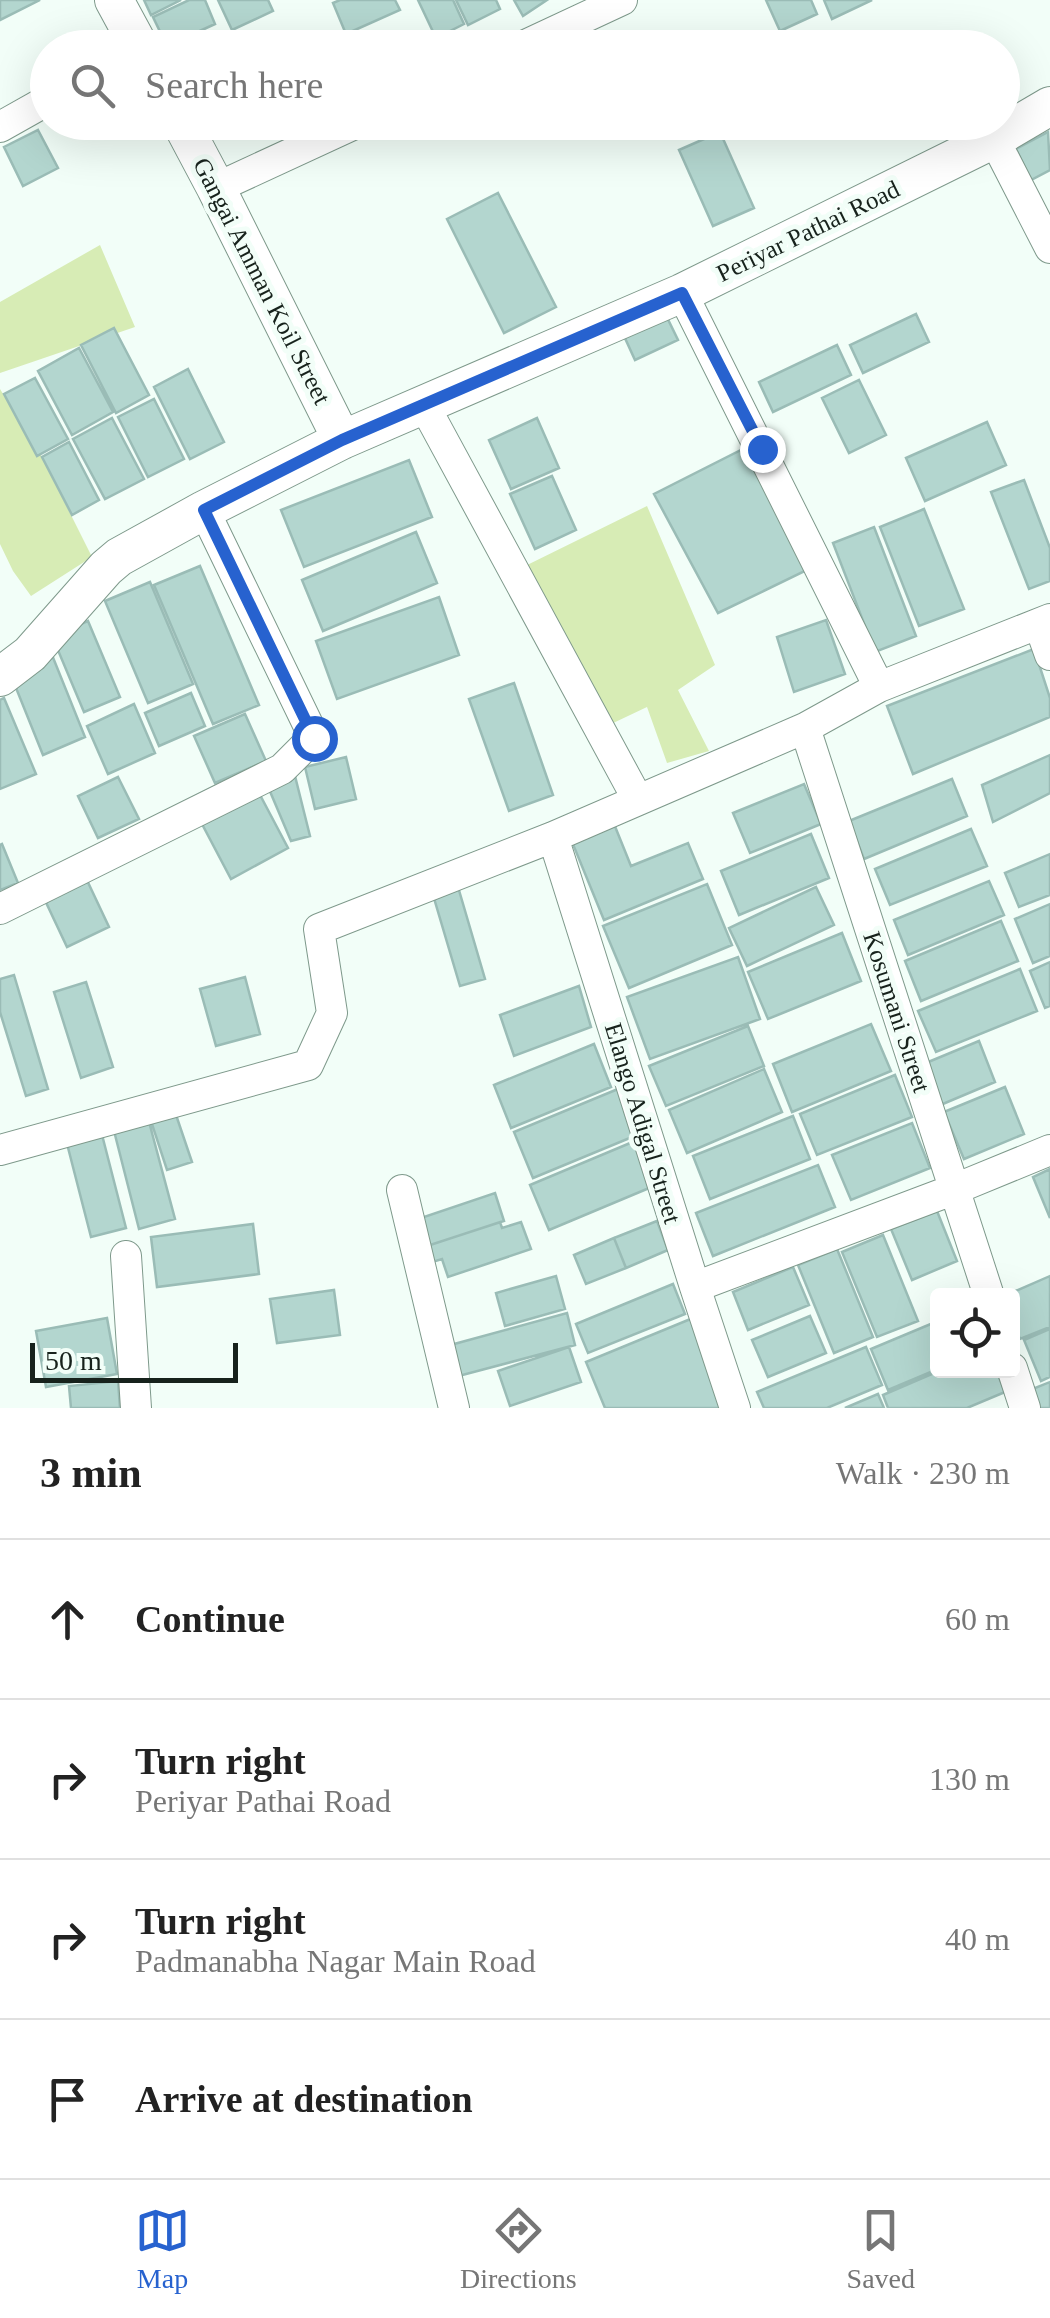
<!DOCTYPE html>
<html lang="en">
<head>
<meta charset="utf-8">
<style>
  :root { --surface:#fff; --page:#f6f6f6; --text:#222; --muted:#767676; --line:#e0e0e0; --accent:#2762cf }
  body { margin:0; font-family:"Times New Roman",serif; background:var(--page); color:var(--text) }
  .controls { position:absolute; right:30px; bottom:30px; display:grid; overflow:hidden; border-radius:10px; box-shadow:0 10px 40px #0002 }
  .controls button { width:90px; height:90px; display:grid; place-items:center; padding:0; border:0; border-bottom:2px solid var(--line); background:var(--surface); color:var(--text); font:50px sans-serif }
  .scale { position:absolute; left:30px; bottom:25px; width:208px; box-sizing:border-box; padding-left:10px; border:5px solid #17221c; border-top:0; font-size:28px; line-height:35px; white-space:nowrap; color:#17221c; -webkit-text-stroke:8px #f2fef8; paint-order:stroke }
  .stop { position:absolute; width:30px; height:30px; margin:-22px; border:8px solid #2762cf; border-radius:50%; background:#fff }
  .stop.end { background:#2762cf; border-color:#fff; box-shadow:0 2px 10px #0008 }
  .list { margin:0; padding:0; list-style:none }
  h2 { display:flex; justify-content:space-between; align-items:center; height:130px; margin:0; padding:0 40px; font-size:42px }
  h2 small { font-size:32px; font-weight:400; color:var(--muted) }
  .list li { display:grid; grid-template-columns:65px 1fr auto; gap:30px; align-items:center; box-sizing:border-box; height:160px; padding:0 40px; border-top:2px solid var(--line) }
  .list b { display:block; font-size:38px; white-space:nowrap }
  .list p { margin:0; font-size:32px; white-space:nowrap; color:var(--muted) }
  .list em { font-size:32px; font-style:normal; color:var(--muted) }
  .icon { flex:none; width:55px; height:55px; fill:none; stroke:currentColor; stroke-width:2; stroke-linecap:round; stroke-linejoin:round }
  .map { position:relative; flex:none; width:1050px; height:1408px; overflow:hidden }
  .search { position:absolute; background:var(--surface); box-shadow:0 10px 40px #0002; left:30px; right:30px; top:30px; height:110px; display:flex; align-items:center; gap:25px; box-sizing:border-box; padding:0 35px; border-radius:55px; color:var(--muted); font-size:38px }
  .sheet { height:770px; background:var(--surface) }
  nav { display:flex; justify-content:space-around; align-items:center; box-sizing:border-box; height:140px; border-top:2px solid var(--line); background:var(--surface); font-size:28px; color:var(--muted) }
  nav a { display:grid; justify-items:center; gap:5px }
  nav .on { color:var(--accent) }
  .map>svg:first-child { display:block }
</style>
</head>
<body>
<div class="map">
<svg width="1050" height="1408" viewBox="0 0 1050 1408">
  <rect width="100%" height="100%" fill="#f2fef8"/>
  <path fill="#d7ecb5" d="M100,245l35,82 -135,46v-71z
    M0,389l42,68 50,100 -61,39 -18,-25 -13,-27z
    M647,506l68,159 -37,25 31,61 -42,12 -20,-56 -38,18 -88,-157z"/>
  <path fill="#b3d6cf" stroke="#9abcb6" stroke-width="2.5" d="M0,0h40l-40,20z
    M144,0h37l-30,15z
    M189,0h16l10,24 -48,22 -14,-29z
    M218,0h50l5,11 -41,19z
    M340,0h55l5,10 -54,24 -13,-31z
    M418,0h35l11,24 -28,14z
    M456,0h40l4,9 -32,16z
    M514,0h33l-24,16z
    M766,0h45l6,14 -37,17z
    M824,0h48l-40,19z
    M38,130l20,38 -35,18 -19,-39z
    M720,132l34,76 -41,18 -34,-76z
    M1048,132l2,38 -19,10 -15,-31z
    M498,193l58,114 -52,26 -57,-114z
    M661,305l17,35 -43,20 -16,-35z
    M916,314l13,28 -66,31 -13,-28z
    M114,328l35,67 -33,18 -35,-68z
    M837,345l14,30 -78,37 -14,-30z
    M79,348l34,64 -41,23 -34,-64z
    M188,369l36,73 -34,17 -36,-72z
    M35,378l33,61 -31,17 -33,-62z
    M859,380l27,55 -37,18 -27,-55z
    M154,399l30,60 -36,18 -30,-60z
    M112,418l32,61 -39,20 -32,-60z
    M537,418l22,50 -48,21 -22,-49z
    M987,422l19,43 -81,36 -19,-43z
    M69,442l30,58 -27,15 -30,-58z
    M747,447l60,123 -89,43 -64,-119z
    M409,460l23,57 -128,50 -23,-57z
    M552,476l24,54 -41,19 -25,-55z
    M1024,480l26,68v33l-21,8 -38,-97z
    M924,509l40,100 -45,17 -39,-99z
    M874,527l42,109 -41,16 -42,-109z
    M416,532l21,51 -114,48 -21,-51z
    M200,566l59,139 -46,19 -59,-139z
    M150,582l43,102 -45,19 -43,-102z
    M439,597l20,58 -122,44 -21,-58z
    M826,620l19,54 -51,18 -17,-55z
    M88,621l32,76 -36,15 -32,-76z
    M1034,649l16,49v19l-137,57 -26,-68z
    M52,655l33,82 -42,18 -33,-82z
    M514,683l39,112 -44,16 -40,-112z
    M191,693l14,33 -46,20 -14,-33z
    M4,698l32,76 -36,15v-89z
    M134,704l21,49 -47,21 -21,-48z
    M245,714l21,47 -51,22 -21,-47z
    M1050,755v38l-57,29 -11,-37z
    M346,757l10,42 -41,10 -10,-42z
    M295,776l15,60 -19,5 -22,-52z
    M118,777l21,42 -41,19 -20,-42z
    M952,779l15,37 -103,43 -15,-38z
    M804,784l17,40 -71,29 -17,-40z
    M259,793l29,55 -57,31 -29,-55z
    M610,814l21,52 57,-23 15,36 -99,41 -36,-88z
    M971,829l16,37 -97,39 -15,-36z
    M811,834l18,44 -90,37 -18,-44z
    M2,844l16,39 -18,7v-45z
    M1050,854v41l-31,12 -14,-34z
    M85,876l24,51 -42,20 -24,-51z
    M456,880l29,99 -25,7 -29,-98z
    M989,881l15,34 -96,40 -14,-35z
    M707,884l25,61 -103,43 -26,-62z
    M816,887l18,38 -87,41 -18,-38z
    M1050,904v52l-17,7 -18,-44z
    M1001,921l17,40 -97,40 -16,-40z
    M842,933l19,48 -93,38 -20,-47z
    M738,957l22,62 -110,40 -23,-62z
    M1050,962v44l-5,2 -15,-37z
    M1020,969l17,42 -101,41 -18,-41z
    M14,975l34,114 -22,7 -26,-84v-33z
    M245,977l15,57 -44,12 -16,-57z
    M86,982l27,85 -32,11 -27,-86z
    M579,986l12,41 -77,29 -14,-41z
    M871,1024l20,47 -99,41 -19,-48z
    M748,1026l16,40 -98,40 -17,-40z
    M979,1041l16,41 -57,24 -17,-41z
    M594,1044l17,43 -100,41 -17,-43z
    M764,1069l18,43 -95,41 -18,-43z
    M895,1075l17,42 -95,38 -17,-41z
    M1005,1087l19,47 -60,25 -20,-47z
    M618,1089l19,46 -104,43 -19,-46z
    M174,1109l18,53 -25,8 -17,-52z
    M793,1116l17,43 -100,40 -17,-43z
    M148,1118l27,101 -36,10 -26,-102z
    M912,1123l18,45 -79,32 -19,-45z
    M100,1127l26,101 -35,9 -26,-101z
    M635,1141l19,45 -105,44 -19,-45z
    M818,1165l17,42 -122,49 -17,-43z
    M1050,1169v49l-17,-41z
    M495,1193l9,28 -80,26 -9,-27z
    M937,1211l20,50 -45,19 -21,-51z
    M657,1221l11,29 -42,18 -12,-30z
    M500,1222l2,6 19,-6 10,27 -83,28 -6,-18 -13,4 -5,-16z
    M253,1224l6,50 -102,13 -6,-50z
    M883,1235l35,86 -41,16 -35,-85z
    M614,1238l12,30 -40,16 -12,-29z
    M837,1249l36,88 -39,16 -36,-88z
    M793,1267l16,38 -61,25 -15,-38z
    M556,1276l9,33 -60,17 -9,-33z
    M1050,1276v51l-30,12 -8,-20v-23h-8z
    M673,1284l12,30 -97,39 -12,-29z
    M334,1290l6,45 -63,8 -7,-44z
    M567,1313l8,32 -120,32 -8,-31z
    M810,1316l16,37 -58,24 -16,-37z
    M107,1318l10,56 -71,13 -10,-56z
    M693,1318l35,90h-123l-19,-46z
    M938,1321v48l-50,21 -17,-41z
    M1050,1329v48l-9,4 -17,-41z
    M569,1347l12,35 -71,24 -12,-35z
    M866,1347l16,38 -55,23h-63l-7,-16z
    M941,1370h55l9,22 -38,16h-79l-5,-13z
    M118,1381l2,27h-49l-2,-22z
    M1050,1382v26h-14l-6,-18z
    M878,1394l6,14h-39z"/>
  <g fill="none" stroke-linecap="round" stroke-linejoin="round">
    <g stroke="#7e998b" stroke-width="32">
      <path id="minor" d="M519,48l103,-48
        M0,127l48,-27
        M994,139l56,109
        M216,188l143,-66
        M682,293l197,394
        M424,405l214,395
        M1039,624l11,31
        M805,728l184,568
        M553,837l142,450 40,121
        M0,909l282,-140 32,-32 -110,-227
        M0,1150l308,-85 24,-52 -13,-84 234,-92 252,-109 74,-41 171,-68
        M402,1190l52,218
        M126,1256l10,152
        M695,1287l260,-98 95,-39
        M1012,1368l13,40"/>
    </g>
    <g stroke="#7e998b" stroke-width="40">
      <path id="tertiary" d="M114,0l26,48
        M181,122l35,66 126,252
        M0,677l30,-23 76,-86 13,-11 85,-47 138,-70 340,-147 312,-154 56,-33"/>
    </g>
    <use href="#minor" stroke="#fff" stroke-width="30"/>
    <use href="#tertiary" stroke="#fff" stroke-width="38"/>
  </g>
  <g fill="none" stroke-linecap="round" stroke-linejoin="round">
    <path stroke="#2762cf" stroke-width="12" d="M314,738l-110,-228 138,-70 340,-147 80,156"/>
  </g>
  <g text-anchor="middle" dominant-baseline="central" stroke-width="10" stroke-linejoin="round" paint-order="stroke">
    <g font-size="25" fill="#17221c" stroke="#f2fef8">
      <text transform="translate(808 231) rotate(-26)">Periyar Pathai Road</text>
      <text transform="translate(262 281) rotate(63)">Gangai Amman Koil Street</text>
      <text transform="translate(897 1012) rotate(72)">Kosumani Street</text>
      <text transform="translate(643 1123) rotate(73)">Elango Adigal Street</text>
    </g>
  </g>
</svg>
<div class="controls">
<button><svg class="icon" aria-label="locate" viewBox="0 0 24 24"><circle cx="12" cy="12" r="6"/><path d="M12 2v4M12 18v4M2 12h4M18 12h4"/></svg></button>
</div>
<div class="scale">50 m</div>
<div class="stop" style="left:314px;top:738px"></div>
<div class="stop end" style="left:762px;top:449px"></div>
<div class="search"><svg class="icon" aria-label="search" viewBox="0 0 24 24"><circle cx="10" cy="10" r="6"/><path d="M15 15l6 6"/></svg>Search here</div>
</div>
<section class="sheet">
<h2>3 min<small>Walk · 230 m</small></h2>
<ul class="list">
<li><svg class="icon" aria-label="ahead" viewBox="0 0 24 24"><path d="M12 20V5M6 11l6-6 6 6"/></svg><div><b>Continue</b></div><em>60 m</em></li>
<li><svg class="icon" aria-label="right" viewBox="0 0 24 24"><path d="M7 20v-9h11M14 6l5 5-5 5"/></svg><div><b>Turn right</b><p>Periyar Pathai Road</p></div><em>130 m</em></li>
<li><svg class="icon" aria-label="right" viewBox="0 0 24 24"><path d="M7 20v-9h11M14 6l5 5-5 5"/></svg><div><b>Turn right</b><p>Padmanabha Nagar Main Road</p></div><em>40 m</em></li>
<li><svg class="icon" aria-label="arrive" viewBox="0 0 24 24"><path d="M6 21V4h12l-3 4 3 4H6"/></svg><div><b>Arrive at destination</b></div></li>
</ul>
</section>
<nav>
<a class="on"><svg class="icon" aria-label="map" viewBox="0 0 24 24"><path d="M3 6l6-2 6 2 6-2v14l-6 2-6-2-6 2zM9 4v14M15 6v14"/></svg>Map</a>
<a><svg class="icon" aria-label="directions" viewBox="0 0 24 24"><path d="M12 3l9 9-9 9-9-9zM9 14v-3h6M13 9l2 2-2 2"/></svg>Directions</a>
<a><svg class="icon" aria-label="saved" viewBox="0 0 24 24"><path d="M7 4h10v16l-5-4-5 4z"/></svg>Saved</a>
</nav>
</body>
</html>
